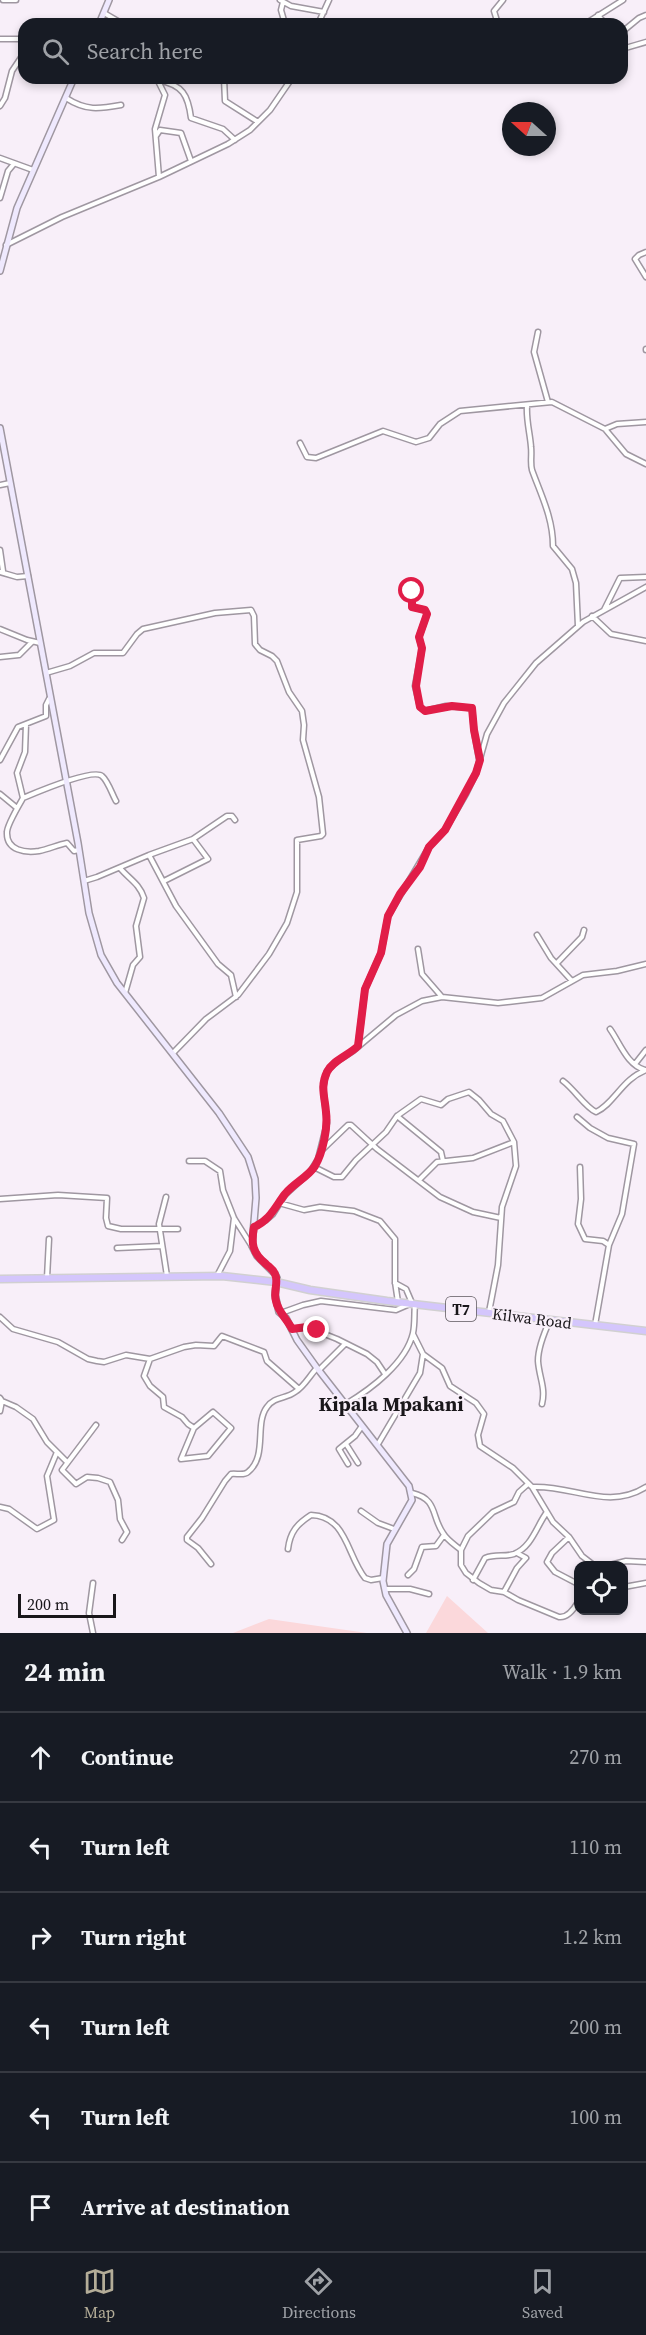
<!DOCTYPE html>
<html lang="en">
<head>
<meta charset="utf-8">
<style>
  :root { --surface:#171b24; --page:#20242c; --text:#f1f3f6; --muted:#9ea1a6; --line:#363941; --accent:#b4ad98 }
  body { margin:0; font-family:"Source Serif 4",serif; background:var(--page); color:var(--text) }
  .controls { position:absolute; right:18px; bottom:18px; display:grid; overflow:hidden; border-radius:12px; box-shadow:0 3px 9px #0003 }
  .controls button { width:54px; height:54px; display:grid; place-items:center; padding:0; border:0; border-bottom:2px solid var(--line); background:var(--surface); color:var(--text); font:30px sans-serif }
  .compass { position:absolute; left:502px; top:102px; width:54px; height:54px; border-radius:50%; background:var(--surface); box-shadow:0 3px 9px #0003; rotate:291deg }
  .scale { position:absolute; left:18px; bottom:15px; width:98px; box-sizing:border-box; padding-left:6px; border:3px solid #19161a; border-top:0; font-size:16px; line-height:21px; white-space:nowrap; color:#19161a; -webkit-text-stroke:4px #f8eff9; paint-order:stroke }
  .stop { position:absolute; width:18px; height:18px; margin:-14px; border:4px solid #e11d48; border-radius:50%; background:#fff }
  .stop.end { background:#e11d48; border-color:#fff; box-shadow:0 2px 6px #0008 }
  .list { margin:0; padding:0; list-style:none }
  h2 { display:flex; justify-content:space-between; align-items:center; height:78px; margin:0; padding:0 24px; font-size:26px }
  h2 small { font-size:20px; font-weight:400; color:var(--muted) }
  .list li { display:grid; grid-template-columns:39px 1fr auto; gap:18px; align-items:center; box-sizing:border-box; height:90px; padding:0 24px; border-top:2px solid var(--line) }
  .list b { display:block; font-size:22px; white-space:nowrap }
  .list em { font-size:20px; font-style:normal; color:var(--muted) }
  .icon { flex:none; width:33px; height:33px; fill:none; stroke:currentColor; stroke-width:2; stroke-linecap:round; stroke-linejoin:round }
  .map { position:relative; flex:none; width:646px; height:1633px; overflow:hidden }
  .search { position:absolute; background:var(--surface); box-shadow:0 3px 9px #0003; left:18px; right:18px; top:18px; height:66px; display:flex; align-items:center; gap:15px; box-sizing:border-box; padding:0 21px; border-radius:18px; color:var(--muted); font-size:22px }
  .sheet { height:618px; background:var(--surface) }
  nav { display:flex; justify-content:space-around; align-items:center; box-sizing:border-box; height:84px; border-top:2px solid var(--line); background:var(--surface); font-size:16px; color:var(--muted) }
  nav a { display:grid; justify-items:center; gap:3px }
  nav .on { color:var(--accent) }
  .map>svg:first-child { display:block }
</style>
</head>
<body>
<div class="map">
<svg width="646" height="1633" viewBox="0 0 646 1633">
  <rect width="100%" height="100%" fill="#f8eff9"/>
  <path fill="#fbd8db" d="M447,1596l41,37h-62z
    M269,1619l98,14h-134z"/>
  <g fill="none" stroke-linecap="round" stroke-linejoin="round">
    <g stroke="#9f97a1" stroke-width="7">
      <path id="minor" d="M3,0h13
        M280,0l11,6 33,6
        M283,2l-2,8 4,14
        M104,13l19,11
        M598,15l7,9
        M318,24l11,-24
        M498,24l-4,-13 9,-11
        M585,24l38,-24
        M622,32l17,-14 7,-3
        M0,39h24
        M622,49l24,-7
        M224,78l1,23 33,21
        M157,79l8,16 -10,34 4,48
        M158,80c25,5 30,15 33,38l32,11 12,11
        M66,98c20,13 33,11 55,7
        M0,106l5,-8 7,-27 12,-18
        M156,136l4,-6 21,3 10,28
        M0,158l33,12
        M0,198l8,-27 5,-6
        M6,245l56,-28 97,-40 69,-33 22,-14 20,-20 22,-32
        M646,252l-7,3 -4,4 11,18
        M538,332l-4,20 14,50
        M646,349v1
        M527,406c-1,14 3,27 4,41 1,8 -1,16 1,23 9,25 21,48 21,76l19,23 4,14 2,43
        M605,429l12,-5 29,-2
        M300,443l7,14 9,1 67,-27 33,11 13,-4 11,-14 20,-13 92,-9 53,27 21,25 20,10
        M0,485l10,-2
        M0,550l3,21
        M0,572l17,5 11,-1
        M412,591v16l13,3 2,4 -8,23 3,12 -7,37 5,21 5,4 21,-5 26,2 2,23 5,28
        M604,610l16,-32 26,-1
        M592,616l19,18 35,7
        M0,629l27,11 13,3
        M0,657l19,-2 13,-13
        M46,673l24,-7 24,-13h29l14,-19 6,-5 72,-16 36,-3 3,6 1,28 5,6 12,6 5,5 12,31 13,19 2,14 -1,15 16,57 4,37 -2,2 -24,4v52l-10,31 -18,31 -31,41 -32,24 -33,34
        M26,724l-1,28 -8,21 6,25c-4,7 -16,27 -16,34 -1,19 19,21 32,19 10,-2 18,-6 28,-8l7,8 5,-1
        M0,760l18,-33 28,-11v-11l3,-6
        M0,794l17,14
        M23,798c12,-5 70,-30 79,-22 6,5 10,18 14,25
        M149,855l27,51 42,58 13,11 5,22
        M120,868c9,11 19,15 24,30l-8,28 4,31 -7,8 -8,28
        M84,881l13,-4 52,-22 44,-16 34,-23h5l3,4
        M164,881l44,-22 -15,-20
        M537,935l14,23 21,23
        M418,949l4,25 20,23
        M557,963l25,-26 2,-7
        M610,1029c10,14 17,36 35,41
        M358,1046l7,-57 16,-36 7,-37 41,-69 16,-17 21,-36 10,-21 11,-39 17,-31 32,-40 47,-41 63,-35
        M635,1064l11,-14
        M563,1081c11,8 23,27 33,31 18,-8 26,-33 50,-42
        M397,1116l44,36 2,9
        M577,1117l13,11 18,10 26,6 -12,70 -13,31 -14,80
        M321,1151l27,-26h3l26,24 63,48 33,15 28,6
        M189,1161h16l15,10 3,19 11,28 17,27
        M314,1167l20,10h8l14,-17 30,-28 11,-16 24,-17 20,6 7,-6 21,-7 10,8 12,14 12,7 11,21 2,24 -14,41 -4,58 -9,47
        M580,1167l1,32 -3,25 7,15 18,2 6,4
        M419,1180l18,-18 36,-4 41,-16
        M166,1197l-7,27 8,52
        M0,1199l58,-4 49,3 -1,20 2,8 13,3h57
        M279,1203l25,7 16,-3 34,4 26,10 15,18v43l3,20
        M254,1226l12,-6 7,-6 12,-19 25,-23 8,-13 9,-36 -4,-36 4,-16 9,-9 17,-11 43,-36 26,-14 20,-4 56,6 44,-5 41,-23 34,-4 29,-7
        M117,1248l45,-2
        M217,1276l13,-25 4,-33
        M47,1278l2,-39
        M281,1313l22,-8 18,-4 75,9 16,-7 -6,-14 -11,-6
        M0,1317l13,12 45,13 30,17 9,2 7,1 22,-7 24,4 34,-12 12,-2 18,1 8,-10 42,16 3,9 32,28
        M292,1329l15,-2 30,12 30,15 10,8 8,12
        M423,1354l19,14 8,18 26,17 8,11 -6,21 2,11 33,22 19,19 21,35 16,15 13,19 13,10
        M150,1359l-6,17 6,10 13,11 1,10 18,10 6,7 6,4
        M319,1370l26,-26
        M0,1398l2,3 14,6 17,12 14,23 20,20
        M346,1404c25,-15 60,-41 67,-71 2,-9 1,-19 2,-29
        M542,1404c4,-16 -3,-27 -4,-43 0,-14 6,-28 12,-41
        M0,1411l2,-10
        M213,1412l18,16 -23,28 -27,3 13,-31z
        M96,1425l-34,45 14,14 11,-7 11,1 12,4 8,18 2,19 7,13 -5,8
        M346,1444l12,19
        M378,1444l42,-71 3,-19 -10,-20
        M348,1464l-9,-15 16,-13 7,-10
        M528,1484l-9,8 -5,10 -21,10 -25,24 -7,14v15l5,8 13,10 12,7 13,2 14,8 41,17c8,1 15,-8 19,-15
        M533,1487c40,-2 75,24 113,0
        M412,1493c26,6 19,23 31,40 4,7 12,12 18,17
        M0,1507l9,2 28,20 17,-9 -7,-44 10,-24
        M361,1511l17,12 16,6
        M569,1537l-17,16 -5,9 8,10 23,12
        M288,1549c2,-17 9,-25 23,-34 36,1 36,41 54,63l6,2 12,-2
        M211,1564l-13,-16 -11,-8v-3l15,-19 23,-37 6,-7c5,-1 13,2 17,-2 20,-16 6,-48 19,-65 8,-11 19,-8 28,-15 9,-5 15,-17 22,-24
        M606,1566l20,-5 20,1
        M408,1575l6,-6 8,-22 14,-1 8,-11
        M473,1580l12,-22c10,-4 20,-1 29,-4 18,-7 23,-29 33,-42
        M624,1587l22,-4
        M385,1589h25l19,5
        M504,1592l13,-24 9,-10 -9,-5
        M93,1633l-4,-20 4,-30"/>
    </g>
    <g stroke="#9f97a1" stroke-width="8">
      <path id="secondary" d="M99,24l10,-24
        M0,271l17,-63 57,-130
        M0,428l78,415 11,70 12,42 16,28 102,130 29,44 7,22 1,19 -4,48 5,10 18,18 2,4 -2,17 4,17 7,6 11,22 20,28 92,118 3,14 -25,44 -4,37 3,14 21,38"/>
    </g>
    <g stroke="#d1d0d1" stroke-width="9">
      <path id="trunk" d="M0,1279l222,-3 54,6 34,8 77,11 259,30"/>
    </g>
    <use href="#minor" stroke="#fff" stroke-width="4"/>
    <use href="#secondary" stroke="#efe9fe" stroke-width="5"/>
    <use href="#trunk" stroke="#d4c6fc" stroke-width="6"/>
  </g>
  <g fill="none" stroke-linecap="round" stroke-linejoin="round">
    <path stroke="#e11d48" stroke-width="8" d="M317,1330l-10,-3 -15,2c-5,-10 -14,-17 -16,-28 -3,-8 3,-20 -1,-27 -2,-5 -6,-7 -9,-10 -14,-11 -15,-21 -12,-37 16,-7 21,-20 31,-33 9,-11 23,-17 30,-28 8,-14 13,-38 11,-54 -1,-14 -6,-26 1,-40 6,-12 22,-17 31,-26l7,-57 16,-36 7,-37 12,-22 20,-27 9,-20 16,-17 31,-57 4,-13 -6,-30 -2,-22 -20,-2 -27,5 -5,-4 -4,-21 6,-38 -3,-11 8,-23 -2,-4 -13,-3v-16"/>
  </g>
  <g text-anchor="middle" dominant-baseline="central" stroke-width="4.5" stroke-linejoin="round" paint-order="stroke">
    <rect fill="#f8eff9" stroke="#5c575d" stroke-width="1.5" x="446" y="1297" width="30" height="24" rx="4.5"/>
    <g font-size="15" font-weight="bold" fill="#19161a">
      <text x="461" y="1309">T7</text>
    </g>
    <g font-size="16" fill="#19161a" stroke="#f8eff9">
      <text transform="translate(532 1318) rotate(7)">Kilwa Road</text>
    </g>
    <g font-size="20" font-weight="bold" fill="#19161a" stroke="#f8eff9">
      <text x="391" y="1404">Kipala Mpakani</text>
    </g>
  </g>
</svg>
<div class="controls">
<button><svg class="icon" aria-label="locate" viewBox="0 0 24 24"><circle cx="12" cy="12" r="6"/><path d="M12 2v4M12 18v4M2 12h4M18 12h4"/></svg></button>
</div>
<svg class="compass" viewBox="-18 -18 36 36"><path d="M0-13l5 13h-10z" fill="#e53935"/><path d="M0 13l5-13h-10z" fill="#9ea1a6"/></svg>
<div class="scale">200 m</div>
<div class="stop" style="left:412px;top:591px"></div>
<div class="stop end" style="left:317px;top:1330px"></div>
<div class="search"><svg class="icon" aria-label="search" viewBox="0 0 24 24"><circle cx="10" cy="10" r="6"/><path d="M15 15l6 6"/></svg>Search here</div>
</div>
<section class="sheet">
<h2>24 min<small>Walk · 1.9 km</small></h2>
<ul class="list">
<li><svg class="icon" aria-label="ahead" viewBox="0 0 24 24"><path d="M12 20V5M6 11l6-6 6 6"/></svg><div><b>Continue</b></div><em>270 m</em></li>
<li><svg class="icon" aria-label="left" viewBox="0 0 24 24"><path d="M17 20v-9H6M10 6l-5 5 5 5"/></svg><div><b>Turn left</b></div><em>110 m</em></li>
<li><svg class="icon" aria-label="right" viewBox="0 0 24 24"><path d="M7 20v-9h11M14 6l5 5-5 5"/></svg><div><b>Turn right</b></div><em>1.2 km</em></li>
<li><svg class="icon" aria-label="left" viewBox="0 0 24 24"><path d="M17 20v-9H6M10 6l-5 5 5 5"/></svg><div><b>Turn left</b></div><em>200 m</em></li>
<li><svg class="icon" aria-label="left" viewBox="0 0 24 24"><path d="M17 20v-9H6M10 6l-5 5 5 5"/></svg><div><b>Turn left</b></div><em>100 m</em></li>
<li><svg class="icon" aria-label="arrive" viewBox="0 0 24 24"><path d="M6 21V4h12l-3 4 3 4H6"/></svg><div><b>Arrive at destination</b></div></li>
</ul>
</section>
<nav>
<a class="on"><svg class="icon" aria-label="map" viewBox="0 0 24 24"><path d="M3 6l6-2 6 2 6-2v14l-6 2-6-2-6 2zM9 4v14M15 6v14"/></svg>Map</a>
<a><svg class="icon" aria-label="directions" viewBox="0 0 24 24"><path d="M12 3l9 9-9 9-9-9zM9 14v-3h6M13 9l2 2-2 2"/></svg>Directions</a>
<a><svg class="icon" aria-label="saved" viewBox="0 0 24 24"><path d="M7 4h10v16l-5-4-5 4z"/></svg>Saved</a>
</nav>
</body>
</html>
